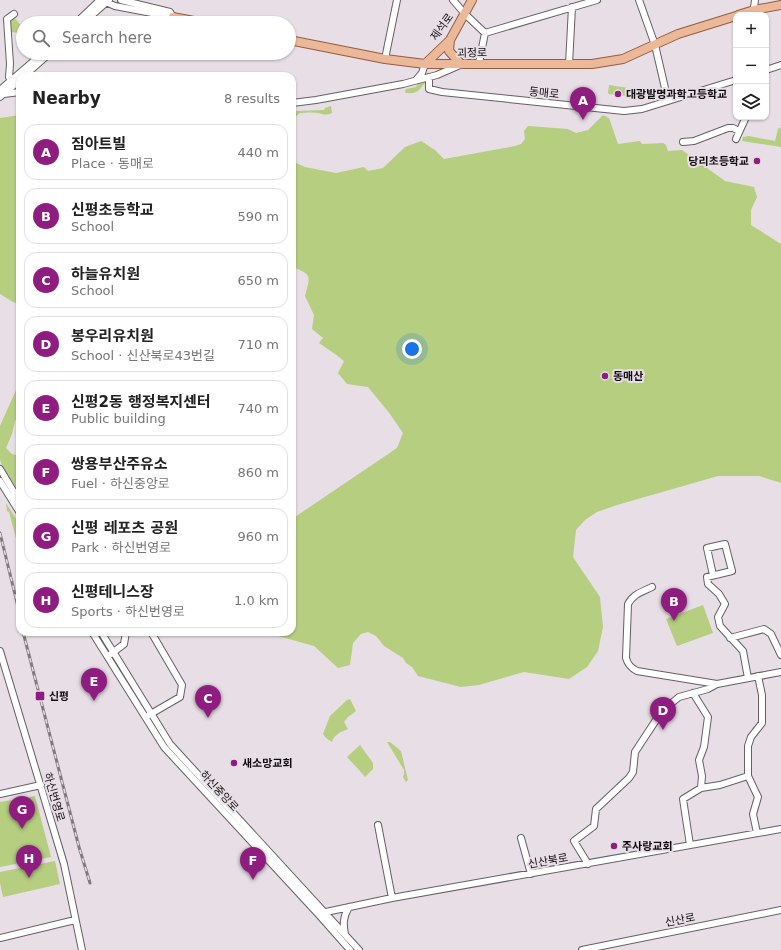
<!DOCTYPE html>
<html lang="en">
<head>
<meta charset="utf-8">
<style>
  :root { --surface:#fff; --page:#f2f2f2; --text:#222; --muted:#767676; --line:#e0e0e0; --accent:#8e1d7f }
  body { margin:0; font-family:"DejaVu Sans","Noto Sans KR",sans-serif; background:var(--page); color:var(--text) }
  .controls { position:absolute; right:12px; top:12px; display:grid; overflow:hidden; border-radius:8px; box-shadow:0 1px 3px #0004 }
  .controls button { width:36px; height:36px; display:grid; place-items:center; padding:0; border:0; border-bottom:1px solid var(--line); background:var(--surface); color:var(--text); font:20px sans-serif }
  .you { position:absolute; left:412px; top:349px; width:14px; height:14px; margin:-10px; border:3px solid #fff; border-radius:50%; background:#1a73e8; box-shadow:0 0 0 6px #1a73e833 }
  .badge { display:grid; place-items:center; width:26px; height:26px; border-radius:50%; background:var(--accent); color:#fff; font-size:13px; font-weight:700 }
  .pin { position:absolute; translate:-50% -33px; filter:drop-shadow(0 1px 2px #0008) }
  .pin::after { content:''; position:absolute; top:21px; width:14px; height:12px; background:inherit; clip-path:polygon(0 0,100% 0,50% 100%) }
  .list { margin:0; padding:0; list-style:none }
  h2 { display:flex; justify-content:space-between; align-items:center; height:52px; margin:0; padding:0 16px; font-size:17px }
  h2 small { font-size:13px; font-weight:400; color:var(--muted) }
  .list li { display:grid; grid-template-columns:26px 1fr auto; gap:12px; align-items:center; box-sizing:border-box; height:56px; margin:0 8px 8px; padding:0 8px; border:1px solid var(--line); border-radius:12px }
  .list b { display:block; font-size:15px; white-space:nowrap }
  .list p { margin:0; font-size:13px; white-space:nowrap; color:var(--muted) }
  .list em { font-size:13px; font-style:normal; color:var(--muted) }
  .icon { flex:none; width:22px; height:22px; fill:none; stroke:currentColor; stroke-width:2; stroke-linecap:round; stroke-linejoin:round }
  .map { position:relative; flex:none; width:781px; height:950px; overflow:hidden }
  .search { position:absolute; background:var(--surface); box-shadow:0 1px 3px #0004; left:16px; top:16px; width:280px; height:44px; display:flex; align-items:center; gap:10px; box-sizing:border-box; padding:0 14px; border-radius:22px; color:var(--muted); font-size:15px }
  .panel { position:absolute; background:var(--surface); box-shadow:0 1px 3px #0004; left:16px; top:72px; width:280px; height:564px; border-radius:12px }
  .map>svg:first-child { display:block }
</style>
</head>
<body>
<div class="map">
<svg width="781" height="950" viewBox="0 0 781 950">
  <rect width="100%" height="100%" fill="#e7dee6"/>
  <path fill="#b5ce80" d="M14,17l9,11v8l-4,-3 -8,-1 -2,-11z
    M426,82c-8,8 -7,12 -20,11l-1,-1 1,-3 10,-2 2,-4z
    M609,85l25,4 2,3 -1,5 -27,-3z
    M331,106l1,7c-6,3 -9,1 -15,0 -6,-1 -12,0 -17,0l-6,5 1,-7 29,-1 1,-2z
    M20,115l-2,8 2,5v176l-7,-2 -13,-8v-176z
    M603,115l6,3 9,26 22,-3 2,3 21,-1 3,2 2,6 14,-1 43,31 29,6 3,10 -6,13v15l30,19v239l-22,-7h-41l-101,29 -20,7 -12,8 -9,10 -3,27 27,40 3,30 -5,24 -11,16 -18,12 -45,-7 -45,13 -18,2 -43,-11 -6,-9 -6,-4 -3,-5 -19,-12 -8,-10 -8,-4 -7,2 -8,9 -3,22 -12,3 -24,-22 -36,-10v-4h14v-113l105,-71 6,-15 -13,-19 -22,-27 -21,-3 -9,-11 6,-12 -9,-7 -16,-11 4,-5 -11,-9 2,-14 -9,-19c5,-19 8,-22 -13,-29v-106l13,6 31,6 28,-6 4,4 15,-3 22,-21 16,-6 14,9 9,9 71,-13 6,-2 4,-5 -1,-8 4,-5 40,3 8,4 12,-3z
    M781,127v20l-39,-6 1,-4 6,-1 26,5 3,-12z
    M20,381v31l-5,9 -3,13 -6,14 6,6 8,2v37l-17,-25 -3,-8v-34z
    M6,503l14,22v17h-3l-8,-30 -2,-1z
    M703,605l10,28 -36,13 -11,-27z
    M350,699l6,12 -8,6 -4,5 4,7c-7,3 -14,5 -16,13l-6,-4 -3,-4 7,-18 17,-16z
    M387,742h3l11,9 7,29 -2,2 -3,-5 1,-3v-4z
    M360,745l13,18v6l-8,8c-5,-7 -12,-13 -18,-20z
    M35,796l16,61 -51,10v-65z
    M55,861l5,23 -57,13 -3,-14v-11z"/>
  <g fill="none" stroke-linecap="round" stroke-linejoin="round">
    <g stroke="#665f65" stroke-width="8">
      <path id="minor" d="M101,0l14,6 58,11
        M121,0l49,12 3,5
        M453,0l12,14 20,19
        M639,0l16,45 13,56
        M753,15l2,-15
        M76,23l24,-23
        M83,23l26,-23
        M385,59l12,-59
        M479,63l6,-30 112,-33
        M569,64l3,-57
        M766,70l15,-5
        M24,76l26,-23
        M429,77v12l13,3 182,19 18,-2 94,-29
        M416,80l6,-7 3,-9
        M11,81l-2,-4 1,-13 -3,-45 7,-5
        M0,90l43,-37
        M4,94l16,-2
        M0,97l20,-17
        M292,103l24,-3 87,-16 34,-9 23,-10
        M736,139l10,-22
        M683,142l11,-1 34,-13h5l6,3
        M0,469l20,33
        M0,481l20,32
        M713,575l-6,-27 18,-4 7,27 -25,6 1,7 11,10 6,10 -7,13 2,9 23,25 5,27
        M652,587c-10,5 -19,7 -24,17l-2,54c2,7 5,10 11,13l80,13
        M92,632l72,115 156,169 30,34
        M101,632l69,112 189,206
        M730,638l34,-9 7,5 10,21
        M0,651l64,213 18,86
        M111,654l13,-10 2,-12
        M693,693l15,24 -4,30 -5,13 3,16 -1,12
        M149,715l31,-18 2,-12 -31,-53
        M0,794l41,-9
        M378,825l14,73
        M757,833l-4,-19 5,-17 -10,-21v-30l3,-9 11,-14v-28l-4,-19
        M521,838l10,36
        M690,845l-7,-46 18,-11 19,-3 28,-9
        M588,864l-14,-23 20,-15 2,-17 33,-31 4,-6 2,-20 27,-41 17,-14 29,-8 9,-5 64,-12
        M320,916l6,-4 66,-14 389,-69
        M345,934c-2,-10 -2,-17 4,-27
        M0,938l75,-18
        M582,950l199,-40"/>
    </g>
    <g stroke="#965d3c" stroke-width="10">
      <path id="major" d="M738,15l16,-5 27,-5
        M173,17l31,6
        M289,40l96,19 40,5h167l31,-5 55,-25 58,-18
        M450,40l-1,11 12,13
        M425,64l25,-24 22,-40"/>
    </g>
    <use href="#minor" stroke="#fff" stroke-width="6"/>
    <use href="#major" stroke="#ebb899" stroke-width="8"/>
    <g stroke="#807a7f" stroke-width="3">
      <path id="rail" d="M0,533l20,82
        M23,632l56,215 11,36"/>
    </g>
    <use href="#rail" stroke="#e7dee6" stroke-width="1.5" stroke-dasharray="4.5" stroke-linecap="butt"/>
  </g>
  <g fill="#8e1d7f" stroke="#e7dee6" stroke-width="1.5">
    <circle cx="618" cy="94" r="4"/>
    <circle cx="757" cy="161" r="4"/>
    <circle cx="605" cy="376" r="4"/>
    <rect x="35" y="691" width="10" height="10" rx="2"/>
    <circle cx="234" cy="763" r="4"/>
    <circle cx="614" cy="846" r="4"/>
  </g>
  <g text-anchor="middle" dominant-baseline="central" stroke-width="4" stroke-linejoin="round" paint-order="stroke">
    <g font-size="11" fill="#0f0c0e" stroke="#e7dee6">
      <text transform="translate(442 27) rotate(-54)">제석로</text>
      <text transform="translate(472 53) rotate(-1)">괴정로</text>
      <text transform="translate(544 93) rotate(6)">동매로</text>
      <text transform="translate(219 791) rotate(47)">하신중앙로</text>
      <text transform="translate(54 797) rotate(74)">하신번영로</text>
      <text transform="translate(548 861) rotate(-10)">신산북로</text>
      <text transform="translate(680 920) rotate(-11)">신산로</text>
    </g>
    <g font-size="11" font-weight="bold" fill="#0f0c0e" stroke="#e7dee6" text-anchor="start">
      <text x="626" y="94">대광발명과학고등학교</text>
      <text x="749" y="161" text-anchor="end">당리초등학교</text>
      <text x="613" y="376">동매산</text>
      <text x="49" y="696">신평</text>
      <text x="242" y="763">새소망교회</text>
      <text x="622" y="846">주사랑교회</text>
    </g>
  </g>
</svg>
<div class="controls">
<button>+</button>
<button>−</button>
<button><svg class="icon" aria-label="layers" viewBox="0 0 24 24"><path d="M12 4l9 5-9 5-9-5zM3 14l9 5 9-5"/></svg></button>
</div>
<div class="you"></div>
<div class="pin badge" style="left:583px;top:120px">A</div>
<div class="pin badge" style="left:674px;top:621px">B</div>
<div class="pin badge" style="left:208px;top:718px">C</div>
<div class="pin badge" style="left:663px;top:730px">D</div>
<div class="pin badge" style="left:94px;top:701px">E</div>
<div class="pin badge" style="left:253px;top:880px">F</div>
<div class="pin badge" style="left:22px;top:829px">G</div>
<div class="pin badge" style="left:29px;top:878px">H</div>
<div class="search"><svg class="icon" aria-label="search" viewBox="0 0 24 24"><circle cx="10" cy="10" r="6"/><path d="M15 15l6 6"/></svg>Search here</div>
<section class="panel">
<h2>Nearby<small>8 results</small></h2>
<ul class="list">
<li><span class="badge">A</span><div><b>짐아트빌</b><p>Place · 동매로</p></div><em>440 m</em></li>
<li><span class="badge">B</span><div><b>신평초등학교</b><p>School</p></div><em>590 m</em></li>
<li><span class="badge">C</span><div><b>하늘유치원</b><p>School</p></div><em>650 m</em></li>
<li><span class="badge">D</span><div><b>봉우리유치원</b><p>School · 신산북로43번길</p></div><em>710 m</em></li>
<li><span class="badge">E</span><div><b>신평2동 행정복지센터</b><p>Public building</p></div><em>740 m</em></li>
<li><span class="badge">F</span><div><b>쌍용부산주유소</b><p>Fuel · 하신중앙로</p></div><em>860 m</em></li>
<li><span class="badge">G</span><div><b>신평 레포츠 공원</b><p>Park · 하신번영로</p></div><em>960 m</em></li>
<li><span class="badge">H</span><div><b>신평테니스장</b><p>Sports · 하신번영로</p></div><em>1.0 km</em></li>
</ul>
</section>
</div>
</body>
</html>
